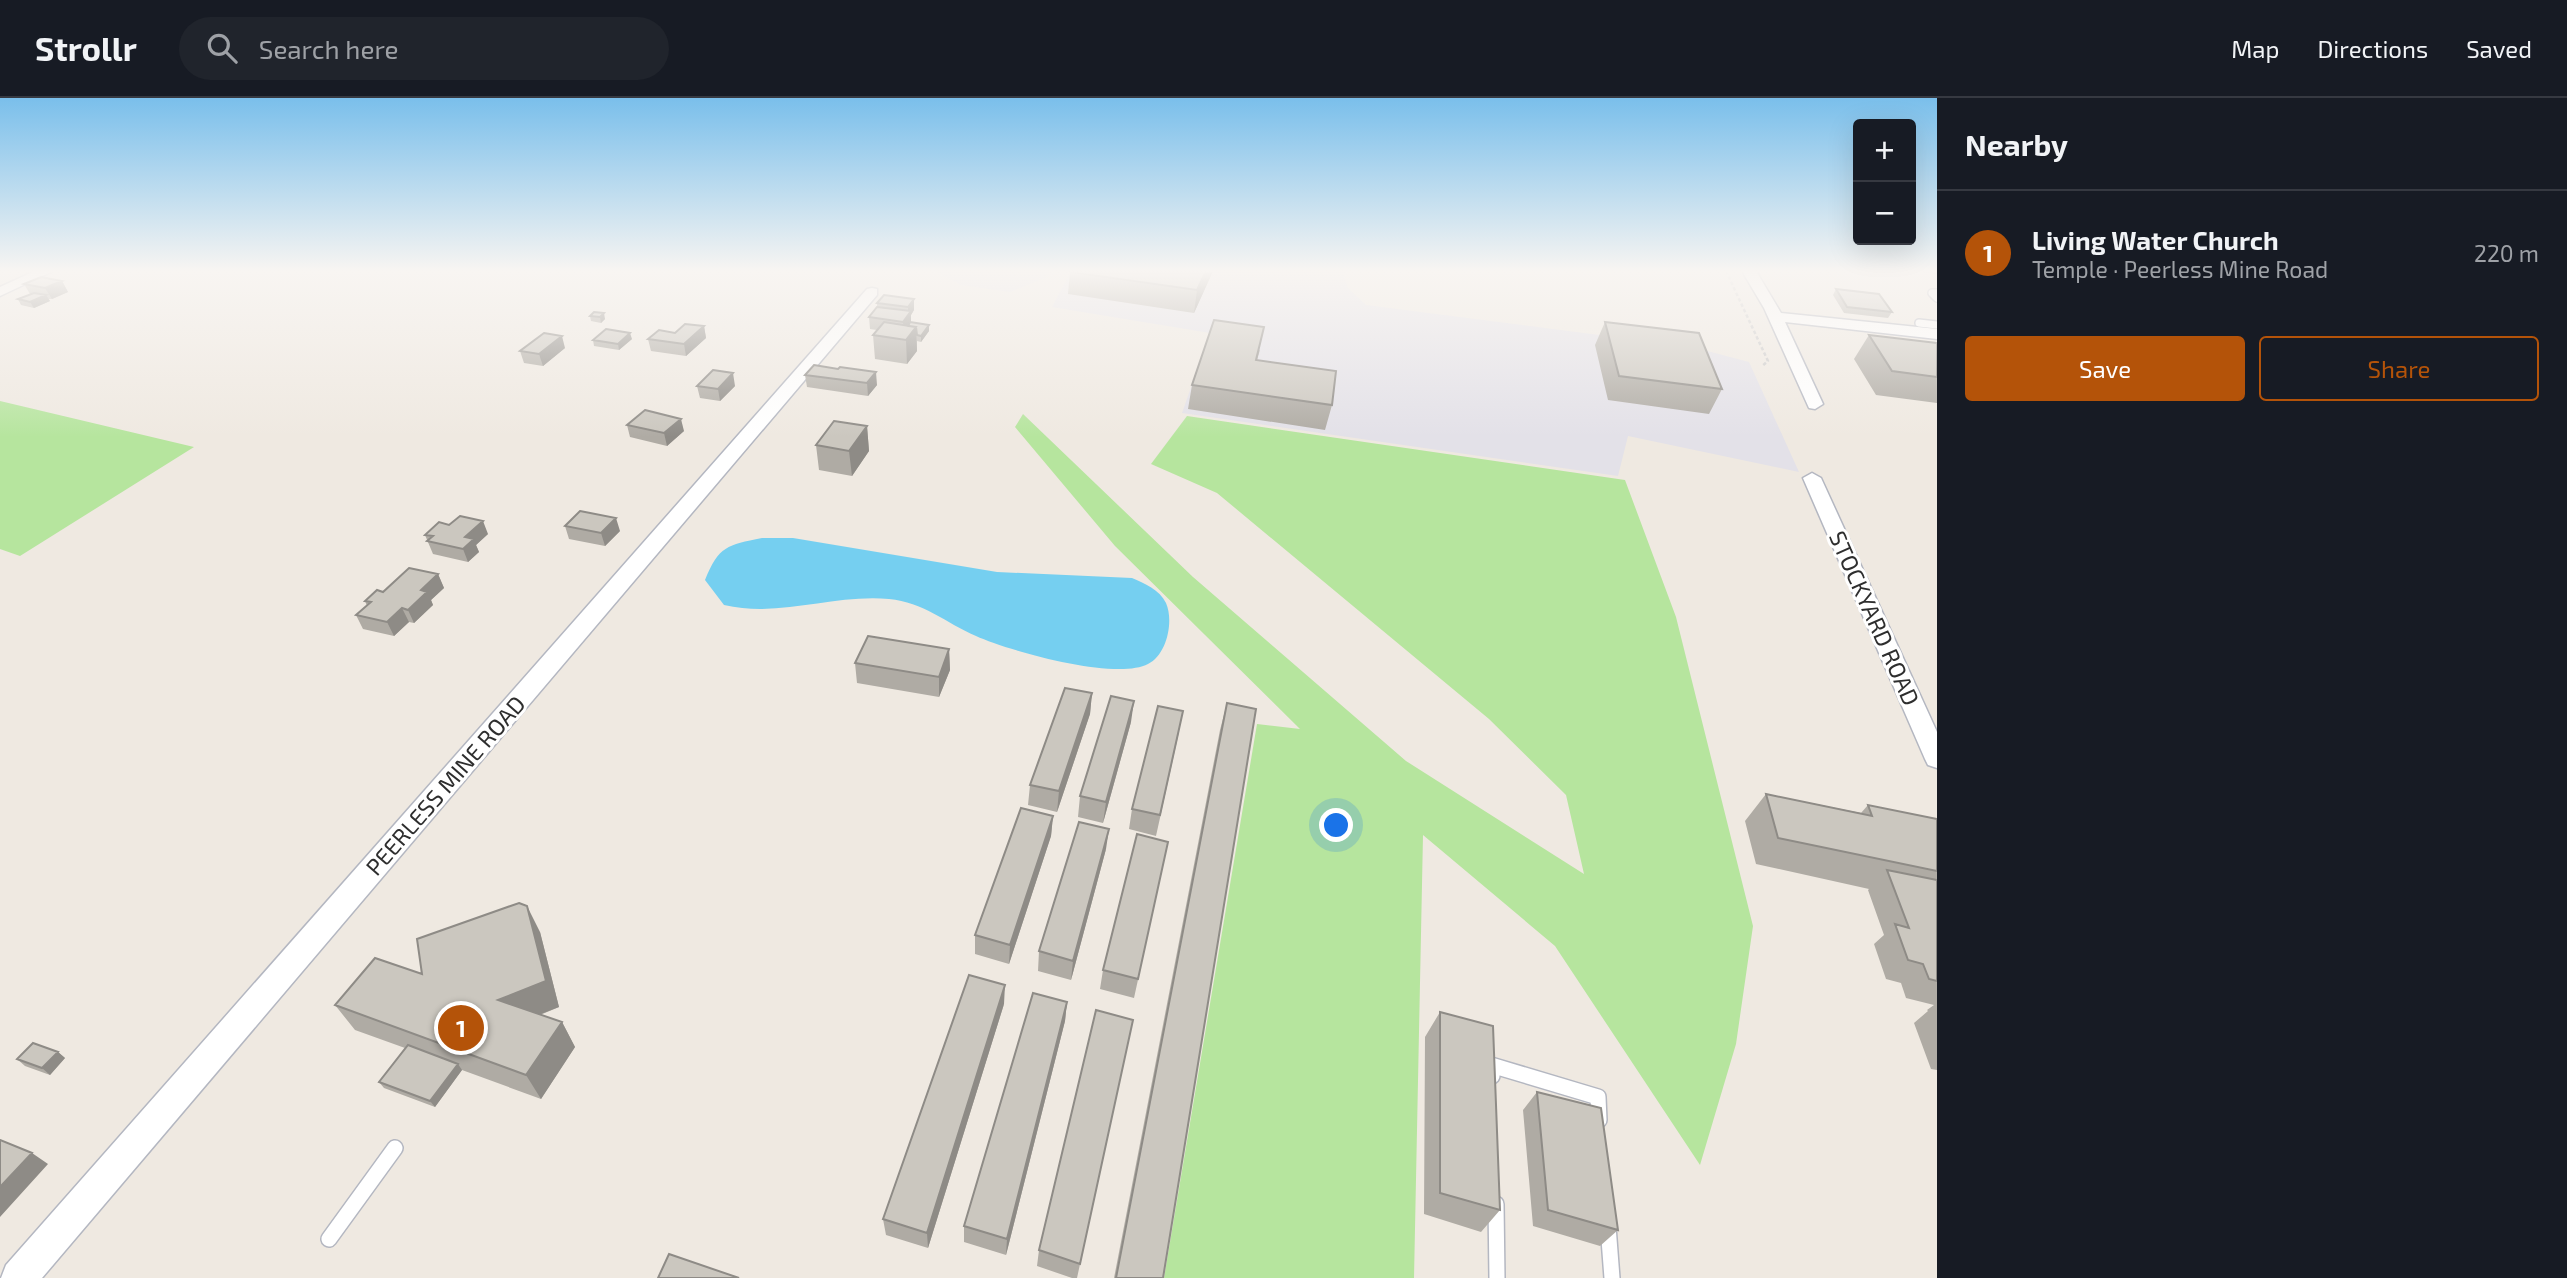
<!DOCTYPE html>
<html lang="en">
<head>
<meta charset="utf-8">
<style>
  :root { --surface:#171b24; --page:#20242c; --text:#f1f3f6; --muted:#9ea1a6; --line:#363941; --accent:#b45309 }
  body { margin:0; font-family:"Exo 2",sans-serif; background:var(--page); color:var(--text) }
  .controls { position:absolute; right:21px; top:21px; display:grid; overflow:hidden; border-radius:7px; box-shadow:0 7px 28px #0002 }
  .controls button { width:63px; height:63px; display:grid; place-items:center; padding:0; border:0; border-bottom:2px solid var(--line); background:var(--surface); color:var(--text); font:35px sans-serif }
  .you { position:absolute; left:1337px; top:728px; width:24px; height:24px; margin:-18px; border:5px solid #fff; border-radius:50%; background:#1a73e8; box-shadow:0 0 0 10px #1a73e833 }
  .badge { display:grid; place-items:center; width:46px; height:46px; border-radius:50%; background:var(--accent); color:#fff; font-size:23px; font-weight:700 }
  .pin { position:absolute; translate:-50% -50%; border:4px solid #fff; box-shadow:0 2px 7px #0006 }
  .list { margin:0; padding:0; list-style:none }
  h2 { display:flex; justify-content:space-between; align-items:center; height:91px; margin:0; padding:0 28px; font-size:30px }
  h2 small { font-size:23px; font-weight:400; color:var(--muted) }
  .list li { display:grid; grid-template-columns:46px 1fr auto; gap:21px; align-items:center; box-sizing:border-box; height:126px; padding:0 28px; border-top:2px solid var(--line) }
  .list b { display:block; font-size:26px; white-space:nowrap }
  .list p { margin:0; font-size:23px; white-space:nowrap; color:var(--muted) }
  .list em { font-size:23px; font-style:normal; color:var(--muted) }
  .actions { display:flex; gap:14px; padding:21px 28px }
  .actions a { flex:1; padding:16px 0; border:2px solid var(--accent); border-radius:7px; text-align:center; font-size:24px; color:var(--accent) }
  .actions .main { background:var(--accent); color:#fff }
  .icon { flex:none; width:38px; height:38px; fill:none; stroke:currentColor; stroke-width:2; stroke-linecap:round; stroke-linejoin:round }
  .map { position:relative; flex:none; width:1937px; height:1180px; overflow:hidden }
  header { display:flex; align-items:center; gap:42px; box-sizing:border-box; height:98px; padding:0 35px; background:var(--surface); border-bottom:2px solid var(--line) }
  header strong { font-size:33px }
  nav { display:flex; gap:38px; margin-inline-start:auto; font-size:24px }
  .search { width:490px; height:63px; background:var(--page); display:flex; align-items:center; gap:18px; box-sizing:border-box; padding:0 24px; border-radius:38px; color:var(--muted); font-size:26px }
  main { display:flex }
  aside { flex:1; background:var(--surface) }
  .map>svg:first-child { display:block }
</style>
</head>
<body>
<header>
<strong>Strollr</strong>
<div class="search"><svg class="icon" aria-label="search" viewBox="0 0 24 24"><circle cx="10" cy="10" r="6"/><path d="M15 15l6 6"/></svg>Search here</div>
<nav><a>Map</a><a>Directions</a><a>Saved</a></nav>
</header>
<main>
<div class="map">
<svg width="1937" height="1180" viewBox="0 0 1937 1180">
  <rect width="100%" height="100%" fill="#efe9e1"/>
  <path fill="#e3e1e8" d="M935,173h116l-4,6 -37,15 -49,-7z
    M1071,173h271l6,17 18,17 326,42 57,15 50,110 -171,-36 -10,40 -436,-63 28,-80 -158,-26z"/>
  <path fill="#b6e59e" d="M0,303l194,46 -174,109 -20,-7z
    M1023,316l170,163 213,184 178,113 -18,-79 -77,-76 -272,-226 -66,-29 36,-48 438,64 51,137 77,309 -17,118 -36,121 -145,-219 -132,-111 -9,443h-250l93,-554 43,5 -185,-183 -100,-119z"/>
  <path fill="#75cff0" d="M762,440h31l204,34 135,6c12,5 28,12 34,25 8,18 1,52 -18,61 -32,17 -139,-13 -172,-28 -30,-13 -53,-34 -87,-37 -56,-5 -109,19 -165,6l-19,-25c14,-34 22,-35 57,-42z"/>
  <g fill="none" stroke-linecap="round" stroke-linejoin="round">
    <g stroke="#b4b7c1" stroke-width="10">
      <path id="service-far1" d="M1937,195h-5l5,5
        M1919,225l18,2"/>
    </g>
    <g stroke="#b4b7c1" stroke-width="18">
      <path id="service" d="M1492,978l-1,-11 107,32 1,23
        M1496,1106l1,74
        M1608,1128l4,52
        M329,1141l66,-91"/>
    </g>
    <g stroke="#b4b7c1" stroke-width="3">
      <path id="minor" d="M35,173h18l-53,25v-9z
        M1742,173h14l25,42 156,16v10l-152,-17 38,82 -8,5 -6,-1 -45,-100z
        M872,190l5,1v6l-835,983h-41l5,-13 861,-976z
        M1812,375l9,5 116,254v36l-9,-3 -3,-6 -122,-281z"/>
    </g>
    <path stroke="#c9c9c9" stroke-width="2.5" stroke-dasharray="3.5 2.5" stroke-linecap="butt" d="M1726,173l42,90 -6,5"/>
    <use href="#service-far1" stroke="#fff" stroke-width="7"/>
    <use href="#service" stroke="#fff" stroke-width="15"/>
    <use href="#minor" fill="#fff" fill-rule="evenodd"/>
  </g>
  <path fill="#afaba4" d="M1070,173h143l-19,42 -126,-19z
    M1917,173h20v3z
    M62,183l6,11 -16,7h-4l2,2 -16,7 -13,-3 -3,-6 12,-5 -6,-10z
    M1836,191l56,23 -4,6 -44,-5 -11,-18z
    M884,197l30,15 -3,5v7l18,9 -8,11 -4,-1v10l-10,13 -32,-5 -2,-24 4,-5 -7,-1 -1,-12 8,-10v-4z
    M594,214l11,7 -4,4 -10,-2 -1,-5z
    M1605,224l117,67 -13,25 -101,-14 -13,-55z
    M704,228l2,12 -20,18 -35,-5 -3,-12z
    M1869,237l68,8v60l-61,-8 -22,-36z
    M632,241l-13,11 -25,-4 -1,-6z
    M565,250l-22,18 -19,-3 -4,-12z
    M1260,252l-3,10 75,45 -7,25 -137,-21 4,-24z
    M838,271l39,16 -9,11 -61,-9 -2,-12z
    M697,288h38l-15,15 -20,-3z
    M627,327l57,6 -17,15 -37,-9z
    M867,328l2,25 -17,25 -33,-6 -3,-25z
    M565,428l55,5 -15,15 -36,-7z
    M488,436l-12,11 3,7 -11,10 -35,-8 -8,-19z
    M438,476l6,14 -13,12 2,5 -19,18 -5,-1 -15,14 -31,-7 -7,-14 11,-9 -2,-5 18,-9z
    M949,551l1,21 -11,27 -82,-14 -2,-20z
    M1092,595l-2,21 -33,98 -29,-7 2,-20z
    M1227,605l-64,575h-49l106,-548z
    M1131,624l-28,101 -25,-6 2,-21z
    M1179,634l-23,104 -27,-7 3,-20z
    M1766,696l95,19 7,-8 69,14v251l-6,-1 -17,-46 14,-12 -1,-1 7,-5 -28,-7 -5,-15 -15,-4 -12,-35 10,-9 -16,-45 1,-1 -113,-25 -11,-43z
    M1053,718l-2,20 -42,128 -34,-10v-19z
    M1168,744l-34,156 -34,-9 3,-19z
    M1106,751l-35,131 -33,-9 1,-20z
    M540,834l19,75 -19,8 22,7 13,25 -34,52 -79,-29 -27,37 -51,-19 -5,-6 26,-34 -50,-18 -20,-25z
    M1067,904l-2,19 -59,234 -42,-13v-16z
    M1004,906l-76,244 -42,-13 -3,-16z
    M1440,914l60,198 -19,22 -57,-18 1,-177z
    M1133,922l-56,258h-5l-35,-12 2,-16z
    M58,954l7,6 -15,17 -25,-9 -8,-7z
    M1537,994l81,138 -18,16 -67,-20 -10,-116z"/>
  <path fill="#8e8b86" d="M1206,173h7l-19,42 3,-23z
    M62,183l6,11 -16,7 -7,-11z
    M46,197l4,6 -16,7 -4,-6z
    M914,201v11l-3,5v8l-7,11 -1,-12 5,-7v-8z
    M604,215l1,6 -4,4 -1,-6z
    M929,227v6l-8,11v-6z
    M704,228l2,12 -20,18 -2,-12z
    M916,229l1,24 -10,13 -1,-24z
    M630,235l2,6 -13,11 -1,-6z
    M562,238l3,12 -22,18 -4,-12z
    M876,274l1,13 -9,11 -1,-13z
    M733,275l2,13 -15,15 -2,-12z
    M681,321l3,12 -17,15 -3,-13z
    M867,328l2,25 -17,25 -3,-25z
    M616,420l4,13 -15,15 -4,-13z
    M483,423l5,13 -12,11 3,7 -11,10 -5,-13 2,-12z
    M438,476l6,14 -13,12 2,5 -19,18 -6,-13 13,-20z
    M402,510l7,14 -15,14 -7,-14z
    M949,551l1,21 -11,27v-20z
    M1092,595l-2,21 -33,98 2,-21z
    M1134,603l-3,21 -28,101 3,-21z
    M1053,718l-2,20 -42,128 1,-19z
    M1109,731l-3,20 -35,131 2,-19z
    M527,808l13,26 19,75 -46,18 -15,-25z
    M1005,887l-1,19 -76,244 -1,-15z
    M1067,904l-2,19 -59,234 1,-16z
    M562,924l13,25 -34,52 -15,-24z
    M58,954l7,6 -15,17 -8,-7z
    M458,966l4,6 -27,37 -5,-6z
    M32,1055l16,11 -48,53v-30z"/>
  <path fill="#cbc7bf" stroke="#8e8b86" stroke-width="2" d="M1206,173l-9,19 -127,-18v-1z
    M41,179l21,4 -17,7 -21,-4z
    M1836,191l43,5 13,18 -45,-5z
    M34,195l12,2 -16,7 -12,-3z
    M884,197l30,4 -6,8 -31,-4z
    M877,209l34,4 -8,11 -34,-5z
    M594,214l10,1 -4,4 -10,-1z
    M1214,222l50,7 -8,33 80,11 -4,34 -140,-20z
    M884,224l32,5 -10,13 -33,-5z
    M910,224l19,3 -8,11 -4,-1 -1,-8 -8,-1z
    M1605,224l94,11 23,56 -103,-13z
    M685,226l19,2 -20,18 -36,-5 11,-9 16,3z
    M606,231l24,4 -12,11 -25,-4z
    M544,235l18,3 -23,18 -19,-3z
    M1869,237l68,8v34l-45,-6z
    M814,267l24,4 2,-2 36,5 -9,11 -62,-8z
    M713,272l20,3 -15,16 -21,-3z
    M645,312l36,9 -17,14 -37,-8z
    M834,323l33,5 -18,25 -33,-6z
    M580,413l36,7 -15,15 -36,-7z
    M460,418l23,5 -18,16 9,2 -11,10 -36,-8 6,-5 -8,-1 14,-13 10,3z
    M409,470l29,6 -17,16 6,2 -19,18 -6,-2 -15,14 -31,-7 15,-13 -6,-1 12,-11 6,2z
    M868,538l81,13 -10,28 -84,-14z
    M1065,590l27,5 -33,98 -29,-6z
    M1111,598l23,5 -28,101 -26,-6z
    M1227,605l29,6 -93,569h-47z
    M1158,608l25,5 -23,104 -28,-6z
    M1766,696l106,22 -4,-11 69,14v52l-159,-33z
    M1021,710l32,8 -43,129 -35,-10z
    M1079,724l30,7 -36,132 -34,-10z
    M1137,736l31,8 -30,137 -35,-9z
    M1887,772l50,10v101l-8,-2 -6,-15 -15,-4 -13,-36 14,4z
    M519,805l8,3 19,75 -48,19 64,22 -36,53 -191,-70 40,-47 47,16 -5,-35z
    M969,877l36,10 -78,248 -44,-14z
    M1033,895l34,9 -60,237 -43,-13z
    M1096,912l37,10 -53,244 -41,-14z
    M1440,914l53,14 7,184 -60,-17z
    M33,945l25,9 -16,16 -25,-9z
    M408,947l50,19 -28,37 -51,-19z
    M1537,994l64,16 17,122 -70,-20z
    M0,1042l32,13 -32,34z
    M669,1156l70,24h-81z"/>
  <linearGradient id="sky" x2="0" y2="1"><stop stop-color="#7abfeb"/><stop offset="0.51" stop-color="#f8f5f2"/><stop offset="1" stop-color="#f8f5f2" stop-opacity="0"/></linearGradient>
  <rect width="1937" height="339" fill="url(#sky)"/>
  <g text-anchor="middle" dominant-baseline="central" stroke-width="6" stroke-linejoin="round" paint-order="stroke">
    <g font-size="23" fill="#2e2e2e" stroke="#fff">
      <text transform="translate(1875 520) rotate(66)">STOCKYARD ROAD</text>
      <text transform="translate(445 687) rotate(-49)">PEERLESS MINE ROAD</text>
    </g>
  </g>
</svg>
<div class="controls">
<button>+</button>
<button>−</button>
</div>
<div class="you"></div>
<div class="pin badge" style="left:461px;top:930px">1</div>
</div>
<aside>
<h2>Nearby<small></small></h2>
<ul class="list">
<li><span class="badge">1</span><div><b>Living Water Church</b><p>Temple · Peerless Mine Road</p></div><em>220 m</em></li>
</ul>
<div class="actions"><a class="main">Save</a><a>Share</a></div>
</aside>
</main>
</body>
</html>
